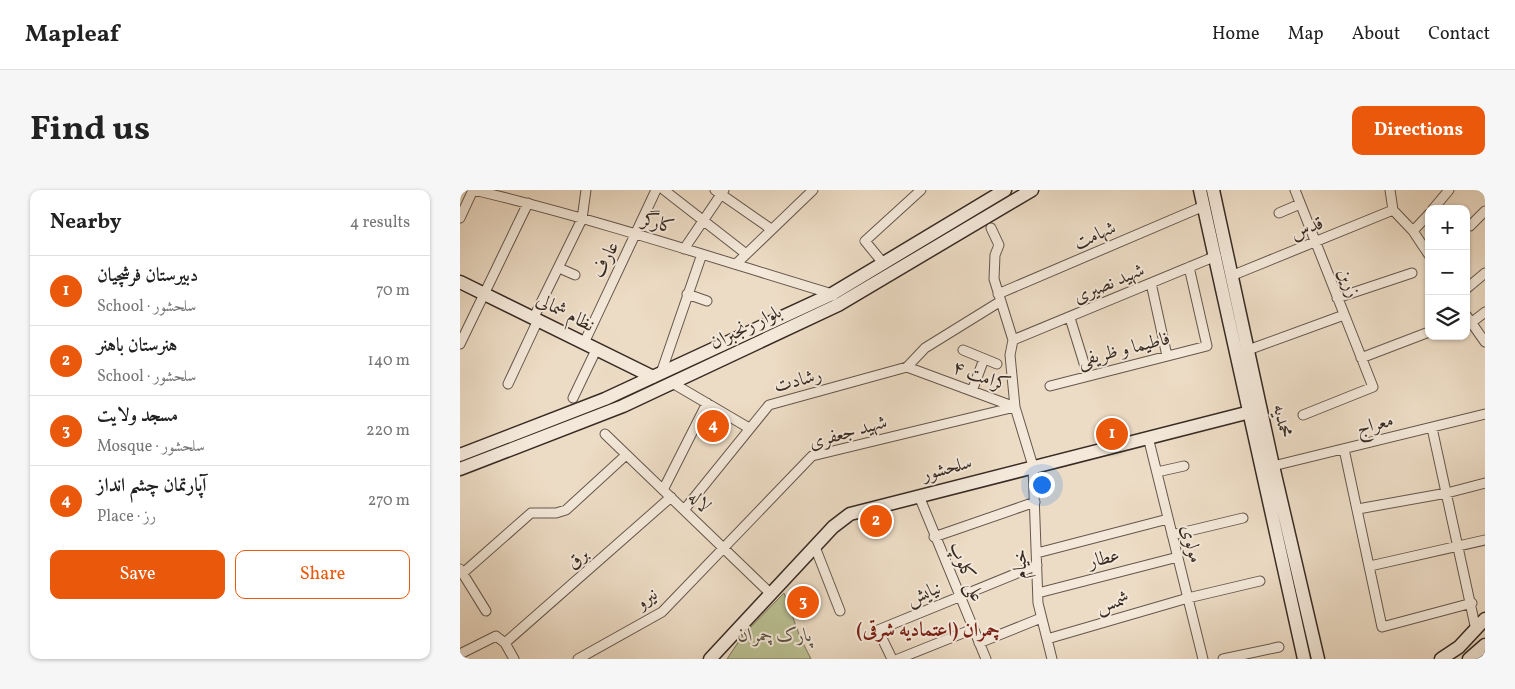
<!DOCTYPE html>
<html lang="en">
<head>
<meta charset="utf-8">
<style>
  :root { --surface:#fff; --page:#f6f6f6; --text:#222; --muted:#767676; --line:#e0e0e0; --accent:#ea580c }
  body { margin:0; font-family:Vollkorn,Amiri,serif; background:var(--page); color:var(--text) }
  .controls { position:absolute; right:15px; top:15px; display:grid; overflow:hidden; border-radius:10px; box-shadow:0 1px 4px #0004 }
  .controls button { width:45px; height:45px; display:grid; place-items:center; padding:0; border:0; border-bottom:1px solid var(--line); background:var(--surface); color:var(--text); font:25px sans-serif }
  .you { position:absolute; left:581px; top:294px; width:18px; height:18px; margin:-12px; border:4px solid #fff; border-radius:50%; background:#1a73e8; box-shadow:0 0 0 8px #1a73e833 }
  .badge { display:grid; place-items:center; width:32px; height:32px; border-radius:50%; background:var(--accent); color:#fff; font-size:16px; font-weight:700 }
  .pin { position:absolute; translate:-50% -50%; border:2px solid #fff; box-shadow:0 1px 5px #0006 }
  .list { margin:0; padding:0; list-style:none }
  h2 { display:flex; justify-content:space-between; align-items:center; height:65px; margin:0; padding:0 20px; font-size:21px }
  h2 small { font-size:16px; font-weight:400; color:var(--muted) }
  .list li { display:grid; grid-template-columns:32px 1fr auto; gap:15px; align-items:center; box-sizing:border-box; height:70px; padding:0 20px; border-top:1px solid var(--line) }
  .list b { display:block; font-size:19px; white-space:nowrap }
  .list p { margin:0; font-size:16px; white-space:nowrap; color:var(--muted) }
  .list em { font-size:16px; font-style:normal; color:var(--muted) }
  .actions { display:flex; gap:10px; padding:15px 20px }
  .actions a { flex:1; padding:11px 0; border:1px solid var(--accent); border-radius:10px; text-align:center; font-size:18px; color:var(--accent) }
  .actions .main { background:var(--accent); color:#fff }
  .icon { flex:none; width:28px; height:28px; fill:none; stroke:currentColor; stroke-width:2; stroke-linecap:round; stroke-linejoin:round }
  .map { position:relative; flex:none; width:1025px; height:469px; overflow:hidden; border-radius:10px }
  header { display:flex; align-items:center; gap:30px; box-sizing:border-box; height:70px; padding:0 25px; background:var(--surface); border-bottom:1px solid var(--line) }
  header strong { font-size:24px }
  nav { display:flex; gap:28px; margin-inline-start:auto; font-size:18px }
  .intro { display:flex; align-items:center; justify-content:space-between; box-sizing:border-box; height:120px; padding:0 30px }
  h1 { margin:0; font-size:35px }
  .button { padding:12px 22px; border-radius:10px; background:var(--accent); color:#fff; font-size:18px; font-weight:700 }
  main { display:flex; gap:30px; padding:0 30px }
  aside { flex:1; background:var(--surface); border-radius:10px; box-shadow:0 1px 4px #0004 }
  .map>svg:first-child { display:block }
</style>
</head>
<body>
<header>
<strong>Mapleaf</strong>
<nav><a>Home</a><a>Map</a><a>About</a><a>Contact</a></nav>
</header>
<div class="intro"><h1>Find us</h1><a class="button">Directions</a></div>
<main>
<aside>
<h2>Nearby<small>4 results</small></h2>
<ul class="list">
<li><span class="badge">1</span><div><b>دبیرستان فرشچیان</b><p>School · سلحشور</p></div><em>70 m</em></li>
<li><span class="badge">2</span><div><b>هنرستان باهنر</b><p>School · سلحشور</p></div><em>140 m</em></li>
<li><span class="badge">3</span><div><b>مسجد ولایت</b><p>Mosque · سلحشور</p></div><em>220 m</em></li>
<li><span class="badge">4</span><div><b>آپارتمان چشم انداز</b><p>Place · رز</p></div><em>270 m</em></li>
</ul>
<div class="actions"><a class="main">Save</a><a>Share</a></div>
</aside>
<div class="map">
<svg width="1025" height="469" viewBox="0 0 1025 469">
  <rect width="100%" height="100%" fill="#eddcc5"/>
  <filter id="stains"><feTurbulence type="fractalNoise" baseFrequency=".004" numOctaves="4"/><feColorMatrix values="0 0 0 0 .2 0 0 0 0 .09 0 0 0 0 .02 0 0 0 .5 -.17"/></filter>
  <radialGradient id="worn" r=".72"><stop offset=".6" stop-color="#630" stop-opacity="0"/><stop offset="1" stop-color="#630" stop-opacity=".3"/></radialGradient>
  <path fill="#bac093" stroke="#79765c" d="M324,403l16,44 11,22h-84l16,-24z"/>
  <g fill="none" stroke-linecap="round" stroke-linejoin="round">
    <g stroke="#65574c" stroke-width="11">
      <path id="street" d="M14,0c121,29 239,68 358,104l1,2
        M204,0l81,63
        M255,0l56,39
        M835,0l78,197 -70,28
        M930,0l3,20 20,21 16,24
        M973,19l16,-19
        M819,23l21,-9
        M0,28l13,-28
        M1010,36l15,-15
        M953,41l16,-17
        M224,59l40,-59
        M423,73l-18,-22 56,-51
        M276,74l77,-74
        M99,78l16,7
        M771,86l162,-66
        M691,93l16,73
        M1006,99l19,-16
        M227,104l20,7
        M538,104l206,-88
        M877,108l75,-25
        M1006,125l19,27
        M74,127l48,-98 4,-29
        M610,128l18,58
        M1011,133l14,-11
        M553,150l203,-84
        M124,153l72,-153
        M0,154l68,-141
        M503,160l34,14
        M788,160l96,-35
        M901,168l68,-26
        M447,177l108,40 18,59 5,137 14,56
        M447,177l18,-19 76,-47
        M201,183l41,-119
        M48,194l30,-64
        M214,194l75,44
        M590,196l157,-40 -18,-79
        M512,201l12,-32
        M113,208l23,-48
        M972,238l44,202
        M145,244l166,160
        M688,247l55,222
        M884,259l38,178 90,-24
        M813,276l212,-52
        M697,282l27,-6
        M203,300l44,-87
        M459,306l67,163
        M898,319l89,-16 38,-10
        M224,320l85,-105 138,-38
        M712,345l71,-17
        M474,347l101,-35
        M355,357l25,64
        M577,363l131,-34
        M910,376l115,-26
        M0,379l26,42
        M3,383l68,-60h25l10,-3 60,-55
        M578,403l140,-36
        M587,449l141,-41 72,-17
        M45,453l166,-146
        M519,453l62,-25
        M0,464l36,-18 9,7 9,16
        M118,469l84,-47 150,-156 203,-49 -5,-52 3,-15 -19,-61 1,-24 4,-10 -8,-17
        M432,469l-14,-29 159,-65
        M438,469l75,-30
        M763,469l56,-12"/>
    </g>
    <g stroke="#382b24" stroke-width="15">
      <path id="secondary" d="M740,0l104,469
        M753,0l60,276 45,193
        M0,92l193,95
        M0,265l145,-56 227,-105 173,-104
        M0,279l163,-63 215,-101 194,-115
        M250,469l123,-132 17,-13 400,-102
        M981,469l18,-12 26,-28
        M1009,469l16,-14"/>
    </g>
    <use href="#street" stroke="#f3e8d9" stroke-width="9"/>
    <use href="#secondary" stroke="#f3e8d9" stroke-width="12"/>
  </g>
  <g text-anchor="middle" dominant-baseline="central" stroke-width="4" stroke-linejoin="round" paint-order="stroke">
    <g font-size="19" fill="#382b24" stroke="#f3e8d9">
      <text transform="translate(198 34) rotate(17)">کارگر</text>
      <text transform="translate(847 39) rotate(-22)">قدس</text>
      <text transform="translate(635 46) rotate(-24)">شهامت</text>
      <text transform="translate(146 70) rotate(-64)">عارف</text>
      <text transform="translate(888 93) rotate(68)">زرین</text>
      <text transform="translate(649 94) rotate(-23)">شهید نصیری</text>
      <text transform="translate(105 123) rotate(27)">نظام شمالی</text>
      <text transform="translate(286 138) rotate(-26)">بلوار رنجبران</text>
      <text transform="translate(664 160) rotate(-14)">فاطیما و ظریفی</text>
      <text transform="translate(521 187) rotate(20)">کرامت ۴</text>
      <text transform="translate(338 191) rotate(-15)">رشادت</text>
      <text transform="translate(822 231) rotate(78)">محمدیه</text>
      <text transform="translate(915 235) rotate(-14)">معراج</text>
      <text transform="translate(388 243) rotate(-16)">شهید جعفری</text>
      <text transform="translate(487 279) rotate(-15)">سلحشور</text>
      <text transform="translate(239 312) rotate(44)">لاله</text>
      <text transform="translate(731 354) rotate(76)">مولوی</text>
      <text transform="translate(118 369) rotate(-41)">برق</text>
      <text transform="translate(644 369) rotate(-14)">عطار</text>
      <text transform="translate(561 374) rotate(-91)">خیام</text>
      <text transform="translate(506 382) rotate(68)">علی کلوپ</text>
      <text transform="translate(464 404) rotate(-22)">نیایش</text>
      <text transform="translate(187 409) rotate(-36)">نیرو</text>
      <text transform="translate(653 413) rotate(-16)">شمس</text>
    </g>
    <g font-size="19" font-style="italic" fill="#585040" stroke="#f3e8d9">
      <text x="315" y="446">پارک چمران</text>
    </g>
    <g font-size="20" font-weight="bold" fill="#7a1f14" stroke="#f3e8d9">
      <text x="468" y="441">چمران (اعتمادیه شرقی)</text>
    </g>
  </g>
  <rect width="100%" height="100%" filter="url(#stains)"/>
  <rect width="100%" height="100%" fill="url(#worn)"/>
</svg>
<div class="controls">
<button>+</button>
<button>−</button>
<button><svg class="icon" aria-label="layers" viewBox="0 0 24 24"><path d="M12 4l9 5-9 5-9-5zM3 14l9 5 9-5"/></svg></button>
</div>
<div class="you"></div>
<div class="pin badge" style="left:652px;top:244px">1</div>
<div class="pin badge" style="left:416px;top:331px">2</div>
<div class="pin badge" style="left:343px;top:412px">3</div>
<div class="pin badge" style="left:253px;top:236px">4</div>
</div>
</main>
</body>
</html>
